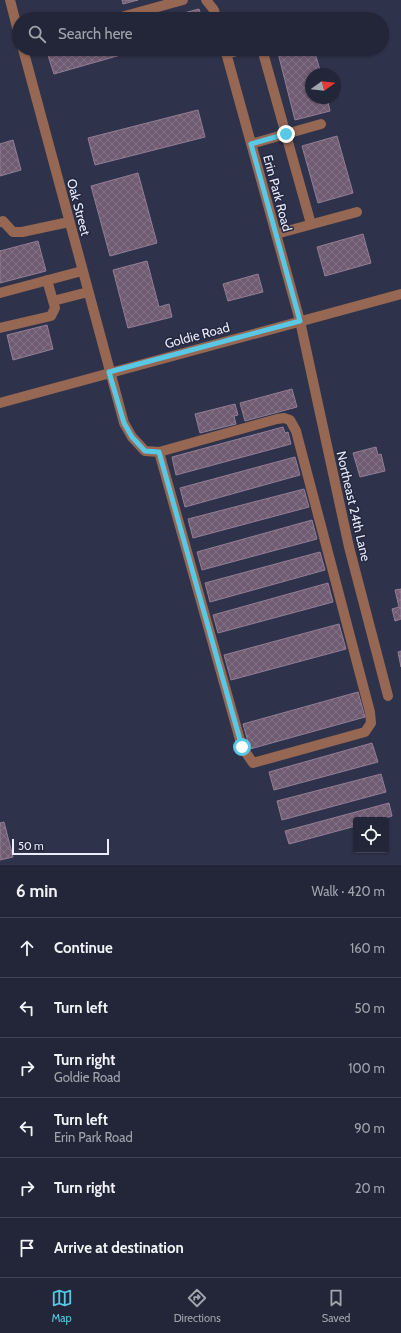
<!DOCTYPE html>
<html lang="en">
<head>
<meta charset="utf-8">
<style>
  :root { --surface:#222638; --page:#2a2e40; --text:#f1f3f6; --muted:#a2a5ae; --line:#3f4353; --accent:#59c8e5 }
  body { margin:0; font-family:Cabin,sans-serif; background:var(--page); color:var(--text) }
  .controls { position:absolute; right:12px; bottom:12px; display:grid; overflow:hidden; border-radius:4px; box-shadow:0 1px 3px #0004 }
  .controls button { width:36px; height:36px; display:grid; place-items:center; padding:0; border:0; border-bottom:1px solid var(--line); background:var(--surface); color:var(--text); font:20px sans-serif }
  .compass { position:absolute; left:305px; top:68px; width:36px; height:36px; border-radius:50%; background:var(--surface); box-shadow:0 1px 3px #0004; rotate:75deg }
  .scale { position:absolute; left:12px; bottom:10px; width:97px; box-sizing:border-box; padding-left:4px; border:2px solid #e9edfd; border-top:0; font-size:11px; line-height:14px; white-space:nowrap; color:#e9edfd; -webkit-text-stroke:3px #242940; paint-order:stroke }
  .stop { position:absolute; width:12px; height:12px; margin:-9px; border:3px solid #59c8e5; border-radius:50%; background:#fff }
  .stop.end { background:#59c8e5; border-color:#fff; box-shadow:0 1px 4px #0008 }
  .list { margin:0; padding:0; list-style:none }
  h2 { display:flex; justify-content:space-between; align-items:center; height:52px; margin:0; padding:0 16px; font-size:17px }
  h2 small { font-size:13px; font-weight:400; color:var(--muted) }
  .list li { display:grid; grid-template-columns:26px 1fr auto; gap:12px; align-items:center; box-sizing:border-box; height:60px; padding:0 16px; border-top:1px solid var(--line) }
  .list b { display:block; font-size:15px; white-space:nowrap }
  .list p { margin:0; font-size:13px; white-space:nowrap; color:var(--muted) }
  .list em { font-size:13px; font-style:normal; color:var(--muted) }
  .icon { flex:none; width:22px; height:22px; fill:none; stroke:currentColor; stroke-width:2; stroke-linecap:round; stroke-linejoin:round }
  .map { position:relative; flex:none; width:401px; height:865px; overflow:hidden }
  .search { position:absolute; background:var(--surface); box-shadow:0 1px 3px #0004; left:12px; right:12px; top:12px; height:44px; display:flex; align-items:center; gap:10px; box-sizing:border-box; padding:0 14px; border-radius:22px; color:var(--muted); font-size:15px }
  .sheet { height:412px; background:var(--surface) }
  nav { display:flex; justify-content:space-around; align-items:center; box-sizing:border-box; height:56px; border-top:1px solid var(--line); background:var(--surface); font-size:11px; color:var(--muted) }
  nav a { display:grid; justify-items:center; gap:2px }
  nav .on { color:var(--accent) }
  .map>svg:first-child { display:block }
</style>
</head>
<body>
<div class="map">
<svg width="401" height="865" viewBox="0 0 401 865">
  <defs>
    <pattern id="building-cross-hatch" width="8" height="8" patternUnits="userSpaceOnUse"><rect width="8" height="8" fill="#6f5b72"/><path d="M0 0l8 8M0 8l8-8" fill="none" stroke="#847387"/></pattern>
  </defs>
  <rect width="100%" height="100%" fill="#2e334b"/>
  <path fill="url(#building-cross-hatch)" stroke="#937e96" d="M122,0h16l-15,4z
    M199,9l3,10h-41z
    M46,49h85v3l-77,22z
    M134,49h12l-11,3z
    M277,49h37l7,25h-10v24h16l3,13 -35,9z
    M198,110l7,27 -110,28 -7,-27z
    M337,136l16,57 -35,10 -16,-57z
    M13,140l8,30 -21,6v-32z
    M138,173l19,70 -47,13 -19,-70z
    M363,234l8,29 -46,13 -8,-29z
    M38,241l8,30 -46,12v-33v1z
    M147,261l12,46 10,-3 3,13 -44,11 -15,-58z
    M258,274l5,18 -35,9 -5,-17z
    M47,325l6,24 -40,11 -6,-25z
    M292,389l5,18 -52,14 -5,-18z
    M235,404l3,11 -4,1 2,8 -36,9 -5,-19z
    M283,427l2,6 3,-1 3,12 -115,31 -4,-18z
    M376,447l2,8 3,-1 4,17 -25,6 -7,-24z
    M295,457l5,18 -115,32 -5,-19z
    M304,489l5,18 -116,31 -5,-19z
    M312,520l5,19 -115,31 -5,-18z
    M320,552l5,18 -115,32 -5,-19z
    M328,583l5,19 -115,31 -5,-18z
    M401,589v30l-6,2 -3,-12 7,-2 -4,-17z
    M339,624l7,25 -115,31 -7,-25z
    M401,651v16l-3,-15z
    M358,692l7,25 -115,32 -7,-25z
    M372,743l6,19 -104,28 -5,-18z
    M381,774l5,18 -104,28 -5,-19z
    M389,803l3,13 -15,4h-21v6l-67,18 -4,-13z
    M4,822l9,35 -13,3v-37z"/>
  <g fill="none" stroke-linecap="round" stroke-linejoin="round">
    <path stroke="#966752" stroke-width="10" d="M10,0l9,35
      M206,0l8,10 2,9
      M114,19l69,-19
      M23,49l101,374 8,14 13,14 14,1 118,-33 7,-1 6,2 6,11 74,281 1,11 -6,9 -112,31 -11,-16 -83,-295
      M225,49l75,272 49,226 39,149
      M262,49l49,175
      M226,54l19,-5
      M251,144l70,-20
      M0,222l3,-1 10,11h9l47,-10
      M276,234l81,-22
      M0,293l82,-22
      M53,301l35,-9
      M0,328l51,-12 4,-8 -8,-28
      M0,403l401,-109"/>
  </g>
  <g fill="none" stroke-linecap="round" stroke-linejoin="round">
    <path stroke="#59c8e5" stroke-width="5" d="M242,747l-83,-295 -14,-1 -13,-14 -8,-14 -15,-51 191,-51 -49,-177 35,-10"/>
  </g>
  <g text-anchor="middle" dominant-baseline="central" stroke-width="3" stroke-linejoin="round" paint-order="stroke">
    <g font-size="13" fill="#e9edfd" stroke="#242940">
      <text transform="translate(278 193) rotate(75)">Erin Park Road</text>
      <text transform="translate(79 207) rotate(75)">Oak Street</text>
      <text transform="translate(197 335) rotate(-15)">Goldie Road</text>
      <text transform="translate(354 506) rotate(77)">Northeast 24th Lane</text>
    </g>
  </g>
</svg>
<div class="controls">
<button><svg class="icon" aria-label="locate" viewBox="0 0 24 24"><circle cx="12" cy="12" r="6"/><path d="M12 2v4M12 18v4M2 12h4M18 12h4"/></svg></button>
</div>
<svg class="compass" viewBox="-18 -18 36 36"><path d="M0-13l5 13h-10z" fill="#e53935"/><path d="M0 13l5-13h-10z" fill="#a2a5ae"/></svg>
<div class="scale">50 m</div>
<div class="stop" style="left:242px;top:747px"></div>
<div class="stop end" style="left:286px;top:134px"></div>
<div class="search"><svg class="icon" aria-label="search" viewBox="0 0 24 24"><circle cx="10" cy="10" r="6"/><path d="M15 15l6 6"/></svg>Search here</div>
</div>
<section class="sheet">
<h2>6 min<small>Walk · 420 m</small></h2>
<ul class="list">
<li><svg class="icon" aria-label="ahead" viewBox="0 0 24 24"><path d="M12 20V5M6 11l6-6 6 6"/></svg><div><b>Continue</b></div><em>160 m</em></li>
<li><svg class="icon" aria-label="left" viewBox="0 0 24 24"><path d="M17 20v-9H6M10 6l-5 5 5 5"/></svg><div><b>Turn left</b></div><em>50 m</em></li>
<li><svg class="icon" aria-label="right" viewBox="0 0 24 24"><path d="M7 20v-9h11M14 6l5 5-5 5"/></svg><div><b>Turn right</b><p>Goldie Road</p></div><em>100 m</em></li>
<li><svg class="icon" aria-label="left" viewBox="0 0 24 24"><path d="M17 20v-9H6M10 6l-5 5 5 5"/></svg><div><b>Turn left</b><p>Erin Park Road</p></div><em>90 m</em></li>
<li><svg class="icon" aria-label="right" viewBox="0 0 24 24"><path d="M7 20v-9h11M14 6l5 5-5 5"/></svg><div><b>Turn right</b></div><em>20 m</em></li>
<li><svg class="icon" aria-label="arrive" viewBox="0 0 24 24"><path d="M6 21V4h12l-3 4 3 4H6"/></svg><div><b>Arrive at destination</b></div></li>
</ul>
</section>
<nav>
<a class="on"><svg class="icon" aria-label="map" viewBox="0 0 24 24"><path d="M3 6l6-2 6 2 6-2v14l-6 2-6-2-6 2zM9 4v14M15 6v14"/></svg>Map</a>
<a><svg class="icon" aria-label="directions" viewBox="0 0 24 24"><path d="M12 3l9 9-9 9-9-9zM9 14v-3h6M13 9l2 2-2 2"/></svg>Directions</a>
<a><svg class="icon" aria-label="saved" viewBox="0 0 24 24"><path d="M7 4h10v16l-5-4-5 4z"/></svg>Saved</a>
</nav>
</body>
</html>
